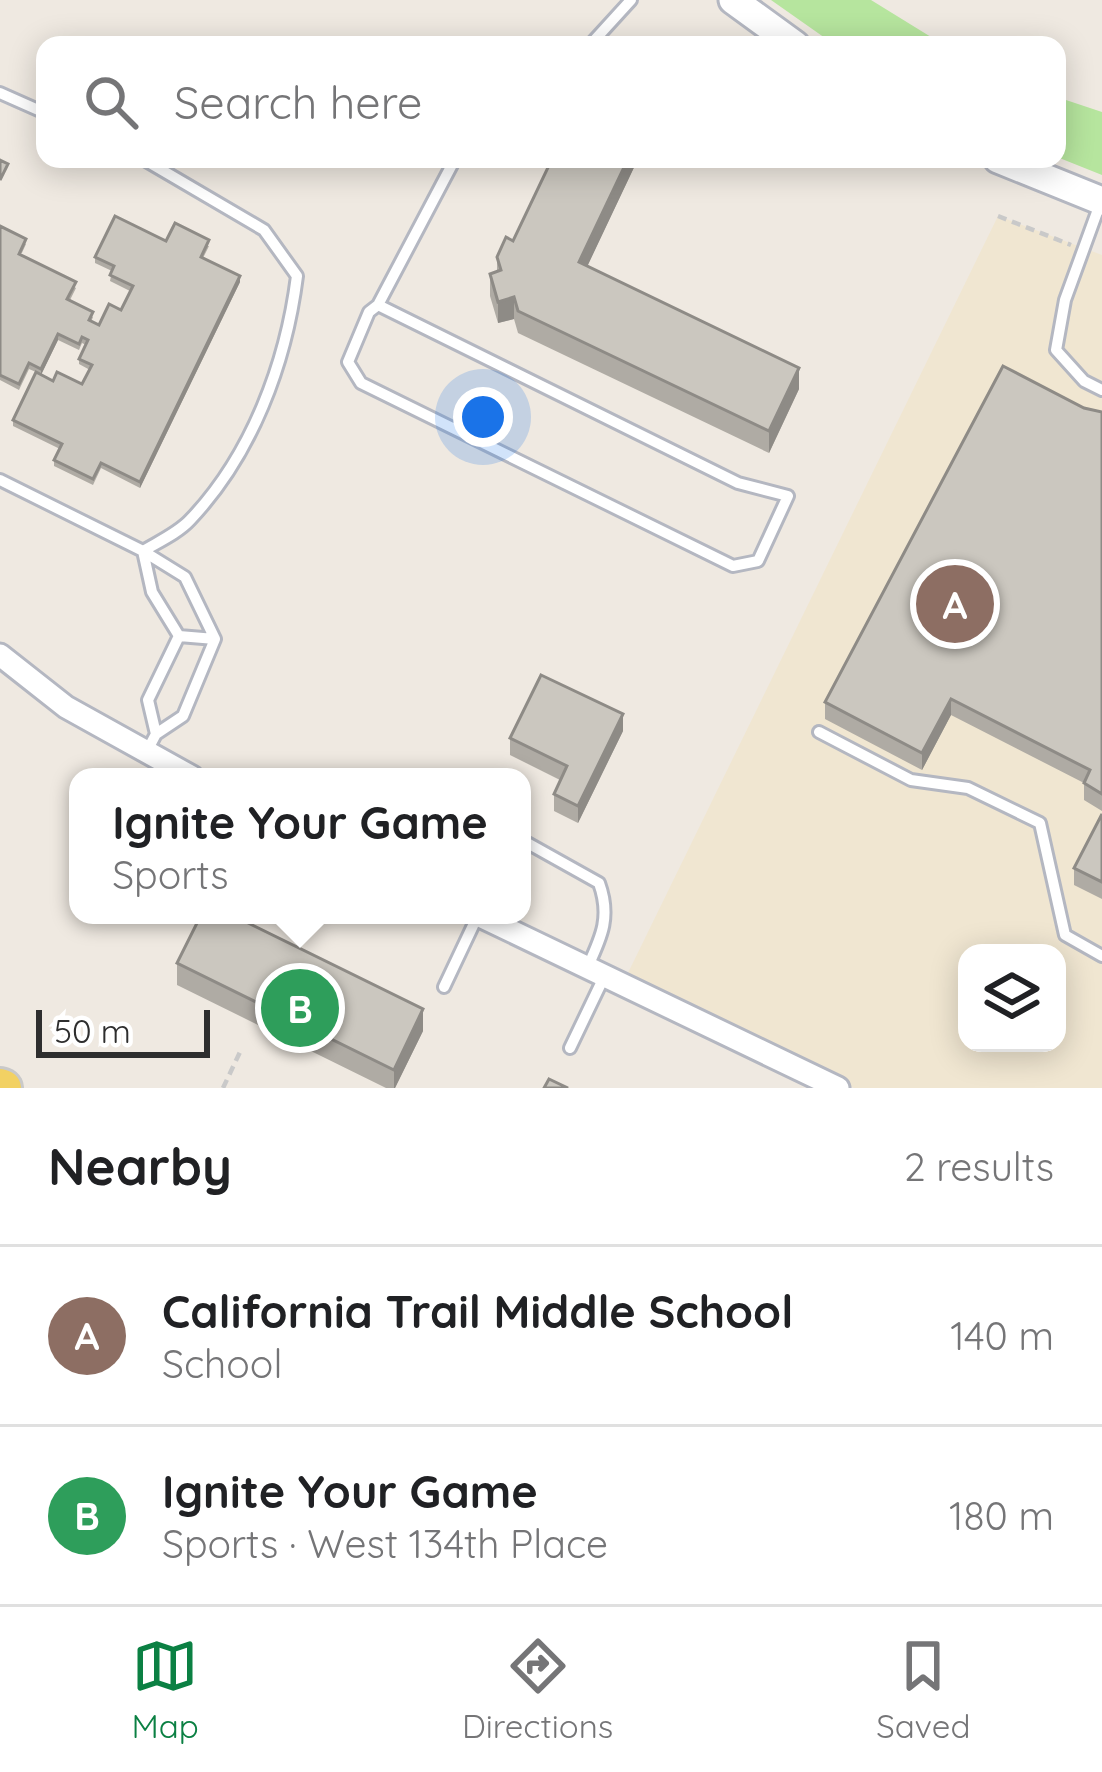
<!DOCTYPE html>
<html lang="en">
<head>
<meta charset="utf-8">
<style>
  :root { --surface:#fff; --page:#f2f2f2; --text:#202124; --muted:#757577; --line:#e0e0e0; --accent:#0b8043 }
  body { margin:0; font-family:Quicksand,sans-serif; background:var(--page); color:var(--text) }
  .controls { position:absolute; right:36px; bottom:36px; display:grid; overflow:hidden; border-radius:24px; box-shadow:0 6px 30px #0003 }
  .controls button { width:108px; height:108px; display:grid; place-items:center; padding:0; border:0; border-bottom:3px solid var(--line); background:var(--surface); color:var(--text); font:60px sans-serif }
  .scale { position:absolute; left:36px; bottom:30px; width:174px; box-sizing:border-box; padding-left:12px; border:6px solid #2e2e2e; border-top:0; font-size:33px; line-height:42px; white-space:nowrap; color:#2e2e2e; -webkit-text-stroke:9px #fff; paint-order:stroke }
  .you { position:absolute; left:483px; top:417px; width:42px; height:42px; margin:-30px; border:9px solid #fff; border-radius:50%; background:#1a73e8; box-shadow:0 0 0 18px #1a73e833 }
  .badge { display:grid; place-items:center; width:78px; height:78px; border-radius:50%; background:var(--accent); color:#fff; font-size:39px; font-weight:700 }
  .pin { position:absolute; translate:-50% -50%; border:6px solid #fff; box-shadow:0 3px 12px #0006 }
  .popup { position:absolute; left:69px; top:768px; width:462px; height:156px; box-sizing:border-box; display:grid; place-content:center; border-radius:24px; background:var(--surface); filter:drop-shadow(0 3px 9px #0005); font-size:39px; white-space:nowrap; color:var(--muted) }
  .popup b { font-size:45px; color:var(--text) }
  .popup::after { content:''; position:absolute; left:50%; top:100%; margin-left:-24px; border:24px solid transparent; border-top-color:var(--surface) }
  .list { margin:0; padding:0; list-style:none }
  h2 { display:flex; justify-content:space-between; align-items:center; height:156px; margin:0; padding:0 48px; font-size:51px }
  h2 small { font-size:39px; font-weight:400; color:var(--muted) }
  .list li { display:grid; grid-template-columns:78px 1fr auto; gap:36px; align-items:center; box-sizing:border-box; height:180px; padding:0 48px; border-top:3px solid var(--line) }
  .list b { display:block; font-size:45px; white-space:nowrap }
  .list p { margin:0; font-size:39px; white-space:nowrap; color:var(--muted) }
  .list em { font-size:39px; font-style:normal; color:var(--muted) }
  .icon { flex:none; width:66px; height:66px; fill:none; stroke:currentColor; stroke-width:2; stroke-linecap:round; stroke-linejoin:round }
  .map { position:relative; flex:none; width:1102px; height:1088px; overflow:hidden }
  .search { position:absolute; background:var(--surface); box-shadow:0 6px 30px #0003; left:36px; right:36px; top:36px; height:132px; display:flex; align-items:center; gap:30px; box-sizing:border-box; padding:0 42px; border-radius:24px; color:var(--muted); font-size:45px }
  .sheet { height:516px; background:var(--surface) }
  nav { display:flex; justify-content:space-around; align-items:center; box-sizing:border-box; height:168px; border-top:3px solid var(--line); background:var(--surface); font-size:33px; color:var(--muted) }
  nav a { display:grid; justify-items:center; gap:6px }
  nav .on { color:var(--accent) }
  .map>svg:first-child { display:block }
</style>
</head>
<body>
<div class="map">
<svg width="1102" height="1088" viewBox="0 0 1102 1088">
  <rect width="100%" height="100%" fill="#efe9e1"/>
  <path fill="#f0e6d1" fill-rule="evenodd" d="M998,216l104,39v833h-248l-228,-111zM967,953h90v90h-90z"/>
  <path fill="#b6e59e" d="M771,0h100l73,45h-109z
    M1057,97l45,15v63l-45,-18z"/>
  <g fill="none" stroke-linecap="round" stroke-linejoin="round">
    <g stroke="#b4b7c1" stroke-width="16">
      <path id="service" d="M590,45l41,-45
        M0,93l45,20
        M1100,204l-35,96 -9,50 28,31 18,9
        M378,305l-9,7 -21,50 13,21 372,183 25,-5 30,-65 -50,-13 -360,-178 77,-146
        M0,480l143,71c15,-9 35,-18 47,-31 62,-65 96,-157 107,-244l-33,-46 -121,-71
        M179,636l36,3
        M819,732l92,48 57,8 72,35 25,112 37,21
        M147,751l9,-17 27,-18 32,-77 -30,-62 -42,-26 9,41 27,44 -31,64 8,34
        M522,840l77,43c12,33 3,53 -11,83
        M444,987l34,-72
        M570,1048l35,-73"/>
    </g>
    <g stroke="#b4b7c1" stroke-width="27">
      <path id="minor" d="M0,655l66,52 126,70
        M478,915l360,173"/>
    </g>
    <g stroke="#b4b7c1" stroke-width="33">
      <path id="tertiary" d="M733,0l62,45
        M998,159l104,42"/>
    </g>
    <g stroke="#c9c9c9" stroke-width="42">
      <path id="primary" d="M0,1087l3,1"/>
    </g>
    <path stroke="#c9c9c9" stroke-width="4.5" stroke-dasharray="9 6" stroke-linecap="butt" d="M998,216l73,29
      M223,1088l17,-36"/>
    <use href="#service" stroke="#fff" stroke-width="10"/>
    <use href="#minor" stroke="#fff" stroke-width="21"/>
    <use href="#tertiary" stroke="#fff" stroke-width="27"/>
    <use href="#primary" stroke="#f2d163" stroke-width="36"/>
  </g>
  <path fill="#afaba4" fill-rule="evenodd" d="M552,159h86l-51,107 212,123 -30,64 -251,-120 -4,-14 -16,4 -8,-27v-22l7,-2v-15l16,-16z
    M0,226l26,18 -5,11 55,33 -6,12 23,17 -2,5 8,3 22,-15 9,-19 -20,-10 2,-10 -17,-8v-6l71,-16 43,5 -6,12 37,24 -100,206 -39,-20 -8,17 -39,-19v-6l6,-11 -47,-23v-6l23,-48 -7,-3 -10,21 -19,-10zM58,340l21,10 3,-7 4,2 -7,14v5l11,6 -8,14 -29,-3 -12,-6z
    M1084,408l18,4v399l-18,-11v-17l-133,-68 -29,55 -97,-51v-17z
    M623,731l-45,92 -24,-12v-17l6,-14 -50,-25v-17z
    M1102,814v85l-28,-14v-17z
    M177,963l246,68 -28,57h-9l-209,-103z"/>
  <path fill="#8e8b86" d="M628,159h10l-59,125v-22z
    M240,276v6l-100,206v-6z
    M514,297v22l-16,4v-21z
    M58,334v6l-17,35v-6z
    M799,368v21l-30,64v-22z
    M951,699v16l-29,55v-17z
    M623,714v17l-45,92v-17z
    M423,1009v22l-28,57h-1v-18z"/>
  <path fill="#cbc7bf" stroke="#8e8b86" stroke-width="3" d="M552,159h76l-49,103 220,106 -30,63 -251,-120 -4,-14 -16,5 -8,-28 11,-4 -4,-13 9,-20 7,4z
    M0,160l8,4 -8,16z
    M115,216l51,25 9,-18 34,17 -8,17 39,19 -100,206 -39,-19 -8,16 -39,-19 8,-16 -49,-24 23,-48 17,9 4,-9 25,12 10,-19 -13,-6 9,-19 -6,-3 -3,7 -21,-10 -17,35 -12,-6 -10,21 -19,-9v-149l26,13 -7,15 57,28 -9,17 26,13 -4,8 10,5 10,-21 12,6 12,-24 -23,-11 4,-9 -19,-9z
    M1003,366l81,42 18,4v382l-18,-11 6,-13 -139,-71 -29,54 -97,-51z
    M541,675l82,39 -45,92 -24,-12 13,-28 -57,-28z
    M1102,814v68l-28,-14z
    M201,915h31l191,94 -29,61 -217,-107z
    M549,1079l19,9h-24z"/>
</svg>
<div class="controls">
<button><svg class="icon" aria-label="layers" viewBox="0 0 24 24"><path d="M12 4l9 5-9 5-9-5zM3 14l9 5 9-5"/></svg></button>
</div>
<div class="scale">50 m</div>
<div class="you"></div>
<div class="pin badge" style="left:955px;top:604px;background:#8d6e63">A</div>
<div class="pin badge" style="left:300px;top:1008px;background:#2e9e5b">B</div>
<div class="popup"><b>Ignite Your Game</b>Sports</div>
<div class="search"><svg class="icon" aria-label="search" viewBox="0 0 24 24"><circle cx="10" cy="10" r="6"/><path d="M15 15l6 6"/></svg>Search here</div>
</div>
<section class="sheet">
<h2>Nearby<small>2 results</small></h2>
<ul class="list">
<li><span class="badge" style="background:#8d6e63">A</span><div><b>California Trail Middle School</b><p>School</p></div><em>140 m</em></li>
<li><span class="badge" style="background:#2e9e5b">B</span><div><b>Ignite Your Game</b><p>Sports · West 134th Place</p></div><em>180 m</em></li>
</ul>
</section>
<nav>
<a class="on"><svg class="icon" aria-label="map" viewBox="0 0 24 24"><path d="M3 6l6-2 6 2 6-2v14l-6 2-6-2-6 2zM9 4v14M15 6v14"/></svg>Map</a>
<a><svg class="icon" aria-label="directions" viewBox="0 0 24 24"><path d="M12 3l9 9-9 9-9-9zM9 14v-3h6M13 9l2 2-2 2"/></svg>Directions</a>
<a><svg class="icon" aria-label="saved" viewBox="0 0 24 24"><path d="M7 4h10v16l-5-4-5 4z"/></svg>Saved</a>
</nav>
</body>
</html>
